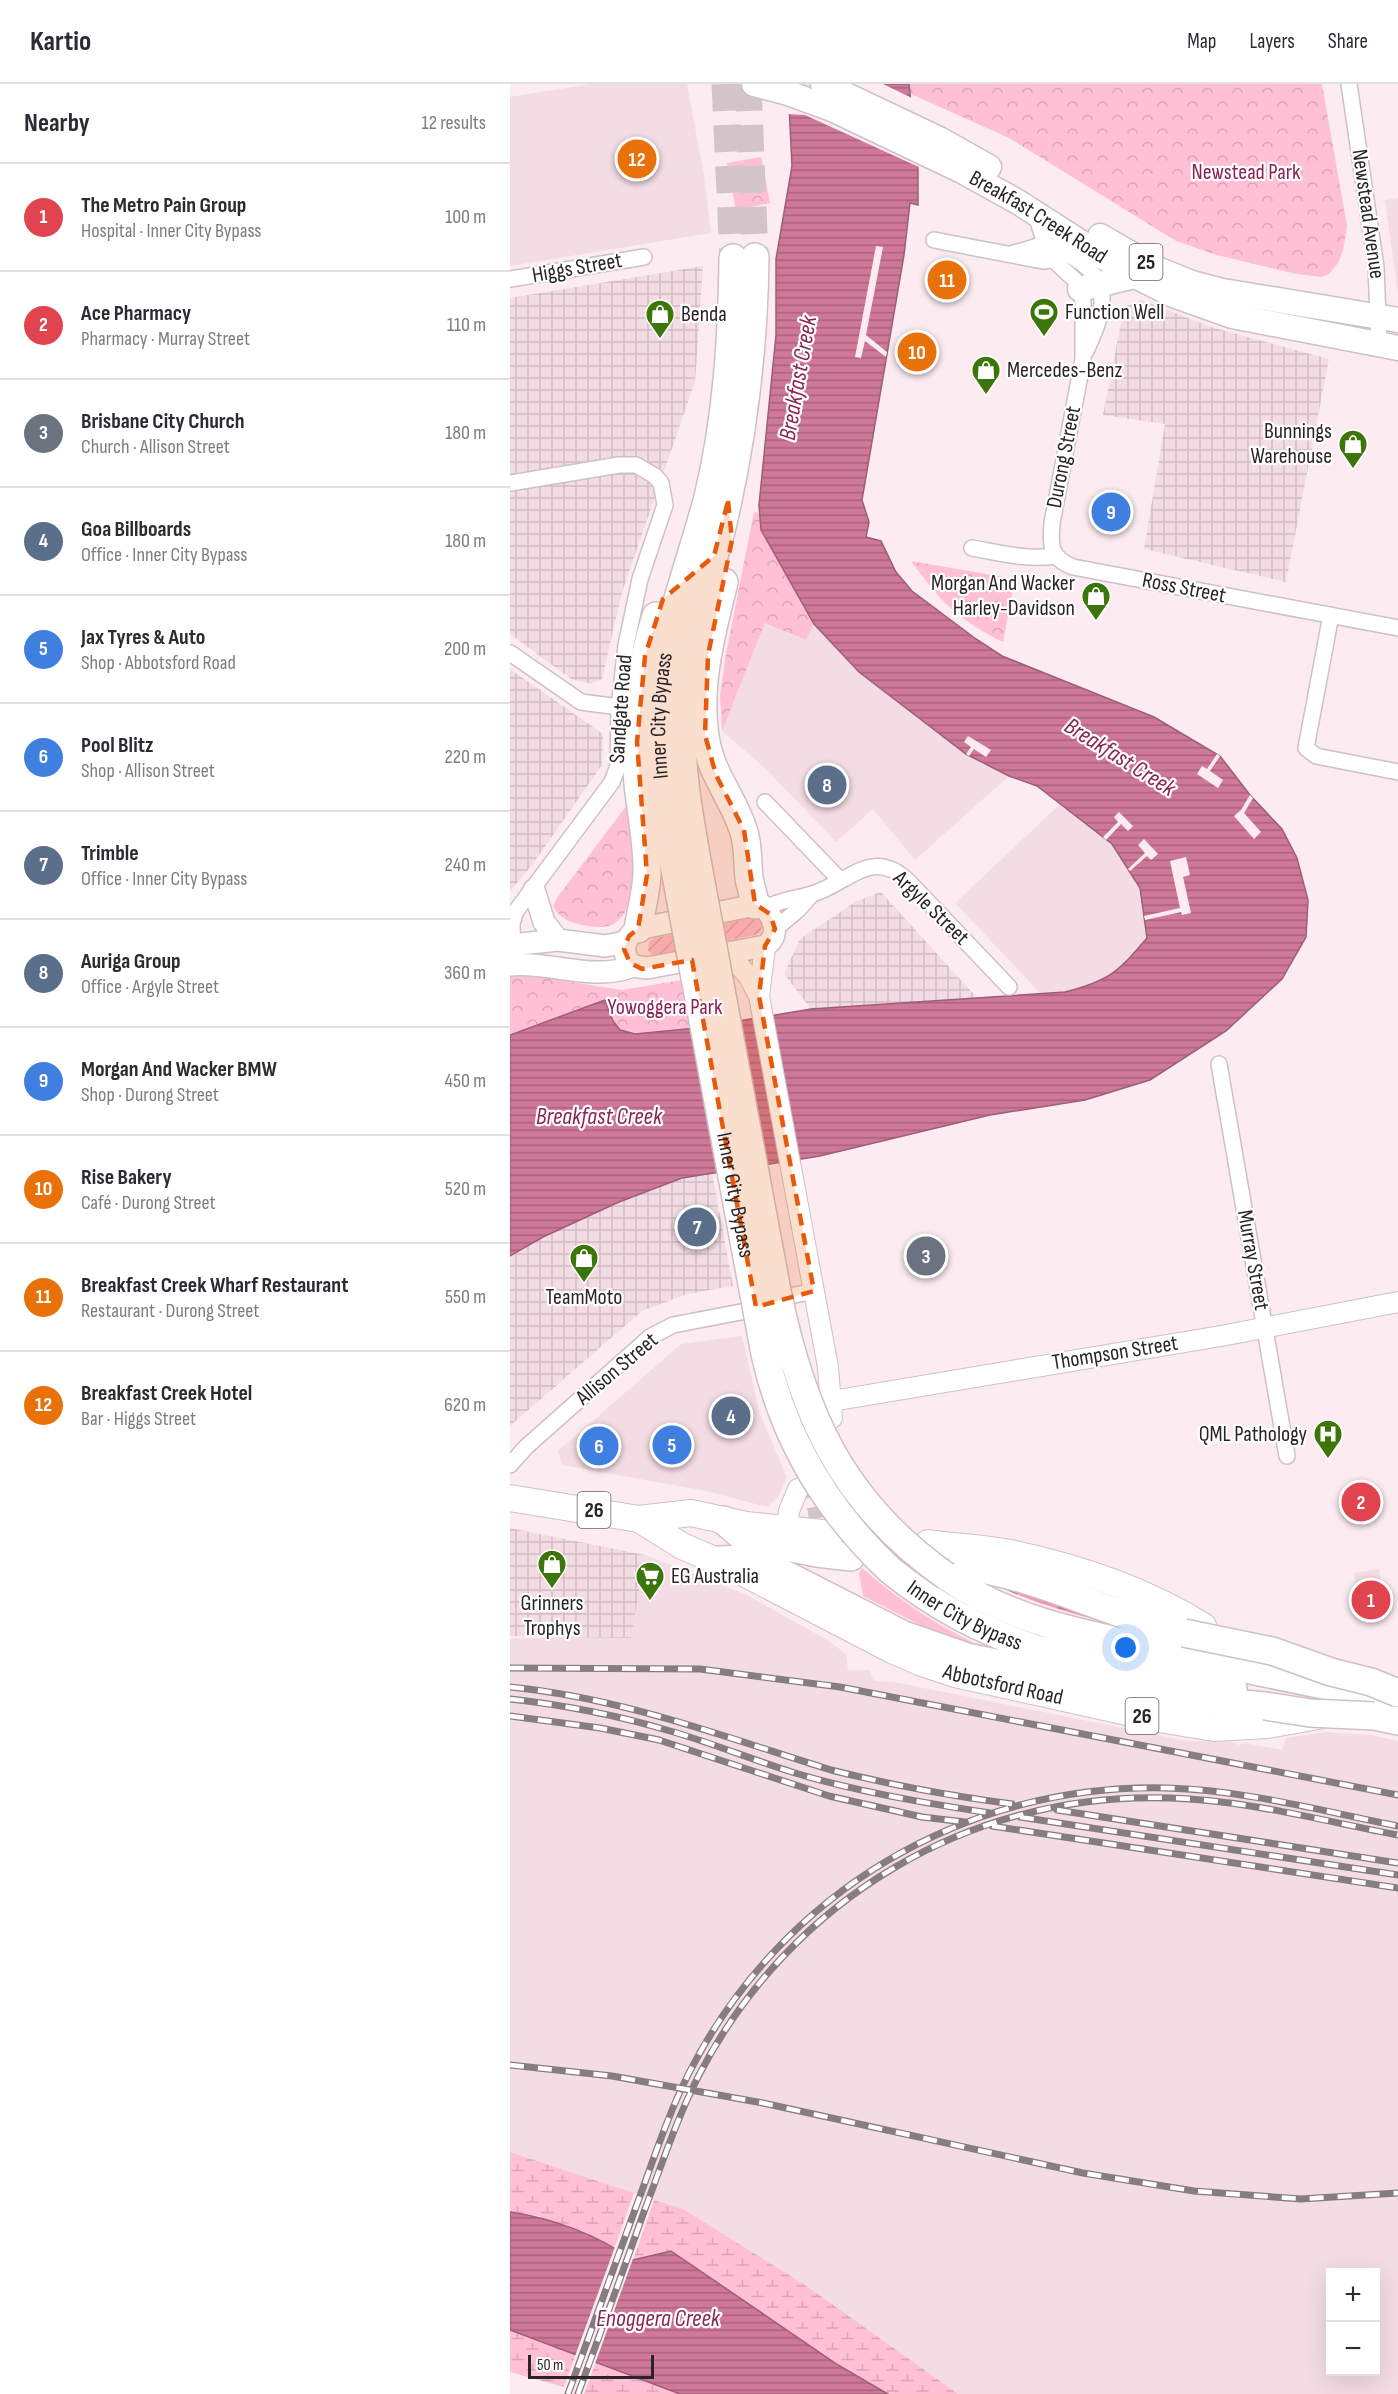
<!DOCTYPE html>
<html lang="en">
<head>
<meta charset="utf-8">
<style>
  :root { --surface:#fff; --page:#f7f7f7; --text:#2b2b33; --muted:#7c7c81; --line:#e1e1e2; --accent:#2563eb }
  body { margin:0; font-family:"Sofia Sans Condensed",sans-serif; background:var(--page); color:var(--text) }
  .controls { position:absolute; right:18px; bottom:18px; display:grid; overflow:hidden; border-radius:0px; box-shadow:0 6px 24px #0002 }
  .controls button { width:54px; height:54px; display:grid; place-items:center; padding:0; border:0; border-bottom:2px solid var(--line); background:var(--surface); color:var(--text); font:30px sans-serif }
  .scale { position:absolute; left:18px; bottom:15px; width:126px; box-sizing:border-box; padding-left:6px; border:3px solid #292425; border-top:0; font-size:16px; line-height:21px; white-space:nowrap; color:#292425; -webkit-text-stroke:4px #fefefe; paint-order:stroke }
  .you { position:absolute; left:616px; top:1564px; width:21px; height:21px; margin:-15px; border:4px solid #fff; border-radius:50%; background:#1a73e8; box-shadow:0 0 0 9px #1a73e833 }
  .badge { display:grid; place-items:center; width:39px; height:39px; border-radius:50%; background:var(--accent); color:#fff; font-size:20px; font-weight:700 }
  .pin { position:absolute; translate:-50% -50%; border:3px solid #fff; box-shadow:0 2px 6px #0006 }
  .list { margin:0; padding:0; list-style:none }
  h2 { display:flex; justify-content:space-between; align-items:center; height:78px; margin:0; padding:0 24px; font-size:26px }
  h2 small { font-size:20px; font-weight:400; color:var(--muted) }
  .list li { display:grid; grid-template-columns:39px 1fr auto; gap:18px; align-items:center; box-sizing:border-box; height:108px; padding:0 24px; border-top:2px solid var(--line) }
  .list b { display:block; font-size:22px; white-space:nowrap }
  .list p { margin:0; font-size:20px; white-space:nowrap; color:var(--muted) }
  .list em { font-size:20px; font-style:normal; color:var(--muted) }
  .map { position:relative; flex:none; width:888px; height:2310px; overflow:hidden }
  header { display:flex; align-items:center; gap:36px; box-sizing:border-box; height:84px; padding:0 30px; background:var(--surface); border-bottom:2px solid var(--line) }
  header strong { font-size:28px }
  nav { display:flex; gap:33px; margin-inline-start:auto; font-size:21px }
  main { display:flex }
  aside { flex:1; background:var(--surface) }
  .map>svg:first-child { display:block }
</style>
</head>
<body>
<header>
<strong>Kartio</strong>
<nav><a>Map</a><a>Layers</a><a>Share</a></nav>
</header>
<main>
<aside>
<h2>Nearby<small>12 results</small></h2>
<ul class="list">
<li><span class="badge" style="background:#e0444e">1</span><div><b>The Metro Pain Group</b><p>Hospital · Inner City Bypass</p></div><em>100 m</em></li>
<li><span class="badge" style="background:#e0444e">2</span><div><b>Ace Pharmacy</b><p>Pharmacy · Murray Street</p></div><em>110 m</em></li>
<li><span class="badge" style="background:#6b7280">3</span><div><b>Brisbane City Church</b><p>Church · Allison Street</p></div><em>180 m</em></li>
<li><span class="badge" style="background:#5c6f8a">4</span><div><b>Goa Billboards</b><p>Office · Inner City Bypass</p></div><em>180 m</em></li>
<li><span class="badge" style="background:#3f7fe0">5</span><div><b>Jax Tyres &amp; Auto</b><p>Shop · Abbotsford Road</p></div><em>200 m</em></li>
<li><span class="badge" style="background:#3f7fe0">6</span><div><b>Pool Blitz</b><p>Shop · Allison Street</p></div><em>220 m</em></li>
<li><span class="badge" style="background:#5c6f8a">7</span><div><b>Trimble</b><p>Office · Inner City Bypass</p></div><em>240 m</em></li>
<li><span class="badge" style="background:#5c6f8a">8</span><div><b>Auriga Group</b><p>Office · Argyle Street</p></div><em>360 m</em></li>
<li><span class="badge" style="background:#3f7fe0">9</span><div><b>Morgan And Wacker BMW</b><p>Shop · Durong Street</p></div><em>450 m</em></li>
<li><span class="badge" style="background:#e8710a">10</span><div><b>Rise Bakery</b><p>Café · Durong Street</p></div><em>520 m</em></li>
<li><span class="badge" style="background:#e8710a">11</span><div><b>Breakfast Creek Wharf Restaurant</b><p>Restaurant · Durong Street</p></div><em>550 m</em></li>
<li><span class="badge" style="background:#e8710a">12</span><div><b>Breakfast Creek Hotel</b><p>Bar · Higgs Street</p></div><em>620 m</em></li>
</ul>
</aside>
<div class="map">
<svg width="888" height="2310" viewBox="0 0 888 2310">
  <defs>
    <pattern id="industrial-grid" width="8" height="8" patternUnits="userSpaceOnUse" patternTransform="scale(1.5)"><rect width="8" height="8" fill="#f4dce4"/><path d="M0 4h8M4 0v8" fill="none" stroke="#d1bdc3"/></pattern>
    <pattern id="forest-firs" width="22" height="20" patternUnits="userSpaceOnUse" patternTransform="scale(1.5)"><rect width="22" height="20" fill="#f096b6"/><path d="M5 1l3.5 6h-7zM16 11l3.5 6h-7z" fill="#c27a94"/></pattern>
    <pattern id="wetland-marsh" width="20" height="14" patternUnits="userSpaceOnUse" patternTransform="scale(1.5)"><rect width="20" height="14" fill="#ffbfd4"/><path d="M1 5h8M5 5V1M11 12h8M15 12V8" fill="none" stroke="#dba4b6"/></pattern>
    <pattern id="park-crowns" width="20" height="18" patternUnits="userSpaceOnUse" patternTransform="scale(1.5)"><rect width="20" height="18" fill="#ffbfd4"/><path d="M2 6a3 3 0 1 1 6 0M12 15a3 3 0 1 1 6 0" fill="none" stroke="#dba4b6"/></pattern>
    <pattern id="garden-furrows" width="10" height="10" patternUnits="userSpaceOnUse" patternTransform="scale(1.5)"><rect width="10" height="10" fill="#ffbfd4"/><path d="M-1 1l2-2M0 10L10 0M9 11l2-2" fill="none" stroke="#dba4b6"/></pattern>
    <pattern id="water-rules" width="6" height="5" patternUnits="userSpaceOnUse" patternTransform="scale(1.5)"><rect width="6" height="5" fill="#cf7898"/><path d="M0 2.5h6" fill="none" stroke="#a8627c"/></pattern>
  </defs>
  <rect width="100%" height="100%" fill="#fcecf1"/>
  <path fill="#f4dce4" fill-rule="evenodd" d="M81,0h96l17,91 7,58 -201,33v-169z
    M888,114v96l-13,-94z
    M255,539l41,16 8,-15 45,48 107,82 43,22 -94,84 -42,-51 -37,33 -69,-72 -45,-39z
    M549,721l21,13 32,26 18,27 10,17 7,50 -25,29 -27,17 -30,8 -24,2 -86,-91z
    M232,1252l18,78 27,63 -9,20 -11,10 -61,-16 -144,-26 -4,-14 123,-107z
    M135,1471l100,39 81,45 20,15 2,16h21l5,11 20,1 294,59 44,1 7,3 6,-2 37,7 4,-12 39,-6 46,3 27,6v653h-440l-150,-107 -125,-77 -173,-58v-513l70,-3 51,2zM820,2188h46v100h-46z
    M869,1485l6,41 -24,4 -7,-41z"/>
  <path fill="url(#industrial-grid)" d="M193,182l-8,116 -73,210 -20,87 -11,5 -20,-5 -61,-45v-336z
    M632,216l69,27 118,32 -43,223 -142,-33 21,-125 -62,-9 21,-108z
    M0,585l93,65 -1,31 -70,100 -22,26z
    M371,808l97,107 -167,10 -27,-35 16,-35 57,-38z
    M202,1088l21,114 -46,8 -45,17 -132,115v-170l33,-19 76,-35 63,-24z
    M0,1444l135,27 -14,83 -121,-2z"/>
  <path fill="#ffbfd4" d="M352,1484c40,35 82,62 131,84l-33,-7 -97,-49 -4,-23z"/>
  <path fill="url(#forest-firs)" d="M485,1493l122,48c-43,-10 -85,-23 -125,-41z"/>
  <path fill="url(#wetland-marsh)" d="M0,2068l124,41 -19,54 -76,-31 -29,-4z
    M144,2116l29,9 125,78 150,107h-70l-50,-29 -205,-105z
    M0,2246l66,24 -12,33 -54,-15z
    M86,2277l75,29 9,4h-96z"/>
  <path fill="url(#park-crowns)" d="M399,0h413l25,142 -4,25 -5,12 -9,11 -8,3 -25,-3 -79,-19 -41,-14 -167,-103 -98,-44z
    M251,73l9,46 -34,7 -9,-47z
    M244,428l6,1 1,17 53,94 -8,16 -41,-17 -43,108 -2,-35 5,-37z
    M401,477l104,18 -12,63c-45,-22 -63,-41 -92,-81z
    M120,717c2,29 15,110 -19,124 -7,3 -16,2 -23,1 -14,-2 -29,-7 -35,-20l4,-8z
    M17,891l95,15 66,-11 9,49 -62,6 -15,-4 -7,-9 -8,-21 -95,34v-57z"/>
  <path fill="url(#garden-furrows)" d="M241,834l7,1 4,5 -1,8 -6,3 -97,20 -7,-1 -3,-4 1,-9 6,-3z"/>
  <path fill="url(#water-rules)" stroke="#9d5f76" stroke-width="1.5" d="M278,0h121l9,86v35l-8,-2 -6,52 -42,245 7,22 -3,15 15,4 15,31 16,19 64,48 26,17 152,61 66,39 30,39 32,34 15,29 11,42 -2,37 -24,42 -56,52 -76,49 -65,20 -95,15 -170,41 -138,22 -63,24 -76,35 -33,19v-221l95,-35 8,21 7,9 15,4 62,-6 114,-19 254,-17c44,-11 53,-20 82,-54l-7,-50 -28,-44 -75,-58 -28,-10 -43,-22 -107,-82 -45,-48 -53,-94 -2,-25 17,-170v-76l16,-93z
    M0,2128c42,6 88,23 123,48l38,-9 167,114 50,29h-208l-170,-64z"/>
  <path fill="#fcecf1" d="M275,0h98l31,15 7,69 -116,-53 -19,-1z
    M366,162l7,1 -17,88 21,17 -1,5 -21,-16 -4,17 -6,-1z
    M458,652l23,14 -5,7 -12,-8 -5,7 -3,-2 5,-7 -7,-5z
    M707,670l3,2 -10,15 13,9 -5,8 -21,-14 5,-8 5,3z
    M740,711l3,3 -9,15 17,19 -7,7 -20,-23 7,-6z
    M609,728l14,14 -5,5 -7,-7 -15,16 -3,-3 15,-15 -4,-5z
    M634,755l14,15 -7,6 -4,-4 -17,15 -2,-2 17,-16 -7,-8z
    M676,773l4,18 -7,2 8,36 -9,2 -1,-3 -36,8 -1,-4 36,-8 -10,-47z
    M106,2160l18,12 -39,108 -20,-8z"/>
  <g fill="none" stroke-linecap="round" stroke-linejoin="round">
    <path stroke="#d2c4c8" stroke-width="20" stroke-dasharray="20 10" stroke-linecap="butt" d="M302,1393l7,41"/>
    <path stroke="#d2c4c8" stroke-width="27" stroke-dasharray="27 14" stroke-linecap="butt" d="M215,0l8,174
      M238,0l7,173"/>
    <g stroke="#cfc0c5" stroke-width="18">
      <path id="minor" d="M839,0l27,183 3,77
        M526,131l13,41 26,24 6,10 2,12v57l-31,164c-2,23 -2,35 21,44l325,61
        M424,156l109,21 8,-1
        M501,170l34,-10c22,8 56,25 57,52 1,19 -9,39 -16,55
        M0,195l134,-22
        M0,399l109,-18h17l19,11 6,7 4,22 -25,74 -14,66 -7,62 -1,59 -6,16 -96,129 -4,12 1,30
        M462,464c28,5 54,12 83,8
        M821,531l-25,133 10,8 82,16
        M0,569l71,49 38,5
        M255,718l75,78
        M255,824c15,-8 28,-9 44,-13 39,-10 63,-51 101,-12l99,104
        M265,845l24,-20 12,-14
        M709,980l68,392
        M0,1381l16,-18 124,-110 23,-12 73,-14 29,-12 39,-8"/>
    </g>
    <g stroke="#cfc0c5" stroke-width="22">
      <path id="tertiary" d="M255,862l-6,50 69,371 4,51
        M218,869l21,24 10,19
        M322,1317l389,-65 177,-34
        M276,1446l3,-19 9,-22"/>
    </g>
    <g stroke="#cfc0c5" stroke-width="24">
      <path id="secondary" d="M24,806l10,32 14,18
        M245,821l8,1c11,12 18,29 2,40l-118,22 -14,-2c-13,-12 -10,-28 5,-37z
        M0,861l48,-5 47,6 20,-4
        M0,881c41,-4 84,17 123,1"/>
    </g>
    <g stroke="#cfc0c5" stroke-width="27">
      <g id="primary">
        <path id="s1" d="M244,0l34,9 44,16 130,62 56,31 104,67 51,26 59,21 166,32"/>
        <path d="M313,0l116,55 50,28"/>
        <path d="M590,152l57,33 35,14 31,8 175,29"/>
        <path d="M570,205l54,-13"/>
      </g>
    </g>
    <g stroke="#cfc0c5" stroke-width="28">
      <g id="trunk">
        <path d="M0,1414l129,21 52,-6 55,12 85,9"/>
        <path id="s2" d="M129,1435l43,27 56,24 154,80 30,13 33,11 204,45 55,9 53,-3 51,-9"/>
        <path d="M418,1459c28,4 56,5 82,10 67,14 135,37 193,73"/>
      </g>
    </g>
    <g stroke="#cfc0c5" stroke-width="30">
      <g id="motorway">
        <path d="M214,498c-12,49 -27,103 -19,154 5,37 27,60 38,93 6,16 4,32 6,49 2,10 5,18 6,27"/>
        <path d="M193,809c-12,-66 -26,-131 -20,-198 2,-21 4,-43 9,-63 8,-36 22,-70 30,-105 21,-89 32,-178 33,-270"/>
        <path id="s3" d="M170,813c-13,-72 -28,-142 -19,-216 7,-64 31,-123 47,-184 19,-78 24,-159 25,-239"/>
        <path d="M128,845c3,-18 8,-36 9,-54 1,-31 -6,-61 -9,-91 -5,-57 1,-114 18,-168"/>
        <path d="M213,1436l22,19 72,14 34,4"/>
        <path d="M207,1476l38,-1 149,76 63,22 179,38 119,11"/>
        <path d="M451,1482c79,9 147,49 223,67"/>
        <path id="s4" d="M380,1486c46,37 90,60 146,79l197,39"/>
        <path d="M436,1492c63,45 139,58 213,74 74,17 149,32 223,47"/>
        <path d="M864,1632l24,5"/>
      </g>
    </g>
    <use href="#minor" stroke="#fff" stroke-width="15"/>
    <use href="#tertiary" stroke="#fff" stroke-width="20"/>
    <use href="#secondary" stroke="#fff" stroke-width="21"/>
    <use href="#primary" stroke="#fff" stroke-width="24"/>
    <use href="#trunk" stroke="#fff" stroke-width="26"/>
    <use href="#motorway" stroke="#fff" stroke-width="27"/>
    <g stroke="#877d80" stroke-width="7">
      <path id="rail" d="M0,1584l190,1 140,18 558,108
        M0,1603c112,11 215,50 321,83 60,15 120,26 181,34
        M0,1615c54,6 107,16 160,32 42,12 83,29 125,42 63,19 130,30 195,40
        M0,1632l90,12 59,12 170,56 93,21 43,5
        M547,1726l341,53
        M510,1733l378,58
        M482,1742l406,62
        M0,1981l102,11 151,27 320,70 111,18 107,8 97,-6
        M58,2310c23,-62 45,-125 68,-187 17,-46 32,-93 54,-136 92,-179 276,-288 477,-283 77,2 155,23 231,38
        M68,2310c23,-62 45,-123 67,-185 17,-45 32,-91 54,-134 91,-176 272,-284 471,-277 77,2 153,23 228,37"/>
    </g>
    <use href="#rail" stroke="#fefefe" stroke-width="4.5" stroke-dasharray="14" stroke-linecap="butt"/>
    <g stroke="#cfc0c5" stroke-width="30" stroke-linecap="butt">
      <g id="motorway-bridge">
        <path d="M193,809l74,398c25,122 64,211 169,285"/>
        <path id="s5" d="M170,813l85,457c19,85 61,156 125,216"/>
        <path d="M674,1549l88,18 59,21 40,10 27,11"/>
        <path d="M755,1622l45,7 64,3"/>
      </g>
    </g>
    <use href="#motorway-bridge" stroke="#fff" stroke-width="27"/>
  </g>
  <path fill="#e8590c" fill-opacity="0.2" stroke="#e8590c" stroke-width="4.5" stroke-dasharray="12 8" stroke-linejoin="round" d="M218,417l4,39 -24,115 -3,80 11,40 28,55 11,74 15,10 5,15 -10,17 -6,50 55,295 -58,16 -64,-347 -50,9 -12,-6 -6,-14 5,-13 9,-7 9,-54 -10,-133 8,-86 18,-57 51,-43z"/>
  <defs>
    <g id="stadium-pin" transform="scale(1.5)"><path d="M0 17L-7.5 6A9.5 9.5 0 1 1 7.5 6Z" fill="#3c7509" stroke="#fefefe"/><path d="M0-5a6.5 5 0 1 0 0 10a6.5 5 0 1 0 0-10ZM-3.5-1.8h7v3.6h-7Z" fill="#fff"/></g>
    <g id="shop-pin" transform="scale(1.5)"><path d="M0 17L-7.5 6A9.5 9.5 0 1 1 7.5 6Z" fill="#3c7509" stroke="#fefefe"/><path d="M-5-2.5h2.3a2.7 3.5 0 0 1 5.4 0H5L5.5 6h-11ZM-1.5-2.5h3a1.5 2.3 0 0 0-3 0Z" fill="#fff"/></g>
    <g id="hospital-pin" transform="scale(1.5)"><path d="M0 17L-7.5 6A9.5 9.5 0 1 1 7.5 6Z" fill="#3c7509" stroke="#fefefe"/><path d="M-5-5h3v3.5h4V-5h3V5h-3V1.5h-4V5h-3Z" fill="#fff"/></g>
    <g id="supermarket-pin" transform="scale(1.5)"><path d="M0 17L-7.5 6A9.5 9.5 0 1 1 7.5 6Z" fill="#3c7509" stroke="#fefefe"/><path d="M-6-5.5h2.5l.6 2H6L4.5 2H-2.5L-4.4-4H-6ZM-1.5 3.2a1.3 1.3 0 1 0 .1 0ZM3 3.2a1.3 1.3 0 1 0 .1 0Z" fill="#fff"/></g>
  </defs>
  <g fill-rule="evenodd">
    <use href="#stadium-pin" x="534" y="228"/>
    <use href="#shop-pin" x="150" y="230"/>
    <use href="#shop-pin" x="476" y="286"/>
    <use href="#shop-pin" x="843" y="360"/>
    <use href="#shop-pin" x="586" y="512"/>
    <use href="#shop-pin" x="74" y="1174"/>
    <use href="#hospital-pin" x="818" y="1350"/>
    <use href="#shop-pin" x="42" y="1480"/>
    <use href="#supermarket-pin" x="140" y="1492"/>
  </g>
  <g text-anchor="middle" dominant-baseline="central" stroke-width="4.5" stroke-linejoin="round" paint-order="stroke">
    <g fill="#fefefe" stroke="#696566" stroke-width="1.5">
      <rect x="619.5" y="160" width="33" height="36" rx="4.5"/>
      <rect x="67.5" y="1408" width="33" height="36" rx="4.5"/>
      <rect x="615.5" y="1614" width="33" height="36" rx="4.5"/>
    </g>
    <g font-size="21" font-weight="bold" fill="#292425">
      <text x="636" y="178">25</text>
      <text x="84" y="1426">26</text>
      <text x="632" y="1632">26</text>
    </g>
    <g font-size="22" fill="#892252" stroke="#fefefe">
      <text x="736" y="88">Newstead Park</text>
      <text x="155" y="923">Yowoggera Park</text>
    </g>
    <g font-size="22" fill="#292425" stroke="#fefefe">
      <text transform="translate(858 130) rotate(82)">Newstead Avenue</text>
      <text stroke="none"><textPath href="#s1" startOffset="315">Breakfast Creek Road</textPath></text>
      <text transform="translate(67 184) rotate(-10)">Higgs Street</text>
      <text transform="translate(554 373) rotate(-79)">Durong Street</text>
      <text transform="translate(674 504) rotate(11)">Ross Street</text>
      <text transform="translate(111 625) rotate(-86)">Sandgate Road</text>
      <text stroke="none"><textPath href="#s3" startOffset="183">Inner City Bypass</textPath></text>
      <text transform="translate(421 824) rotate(44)">Argyle Street</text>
      <text stroke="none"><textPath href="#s5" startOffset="303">Inner City Bypass</textPath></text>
      <text transform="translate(743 1176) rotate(80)">Murray Street</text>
      <text transform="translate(605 1269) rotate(-9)">Thompson Street</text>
      <text transform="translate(107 1285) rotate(-40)">Allison Street</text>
      <text stroke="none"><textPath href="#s4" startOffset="88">Inner City Bypass</textPath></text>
      <text stroke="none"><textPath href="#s2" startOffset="402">Abbotsford Road</textPath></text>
    </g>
    <g font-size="22" fill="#292425" stroke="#fefefe" text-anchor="start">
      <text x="555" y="228">Function Well</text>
      <text x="171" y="230">Benda</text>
      <text x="497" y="286">Mercedes-Benz</text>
      <text x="822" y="347" text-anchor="end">Bunnings<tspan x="822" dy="25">Warehouse</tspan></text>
      <text x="565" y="499" text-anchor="end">Morgan And Wacker<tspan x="565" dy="25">Harley-Davidson</tspan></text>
      <text x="74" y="1213" text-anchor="middle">TeamMoto</text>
      <text x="797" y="1350" text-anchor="end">QML Pathology</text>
      <text x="161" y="1492">EG Australia</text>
      <text x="42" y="1519" text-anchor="middle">Grinners<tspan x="42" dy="25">Trophys</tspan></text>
    </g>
    <g font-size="24" font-style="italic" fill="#8b2453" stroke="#fefefe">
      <text transform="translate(288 294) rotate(-80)">Breakfast Creek</text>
      <text transform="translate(610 673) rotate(32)">Breakfast Creek</text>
      <text x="89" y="1032">Breakfast Creek</text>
      <text x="148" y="2234">Enoggera Creek</text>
    </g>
  </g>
</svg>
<div class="controls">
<button>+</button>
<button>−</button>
</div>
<div class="scale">50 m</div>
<div class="you"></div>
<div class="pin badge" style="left:861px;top:1516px;background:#e0444e">1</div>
<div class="pin badge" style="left:851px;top:1418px;background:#e0444e">2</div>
<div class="pin badge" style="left:416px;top:1172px;background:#6b7280">3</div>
<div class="pin badge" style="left:221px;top:1332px;background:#5c6f8a">4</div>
<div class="pin badge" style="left:162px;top:1361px;background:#3f7fe0">5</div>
<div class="pin badge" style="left:89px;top:1362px;background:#3f7fe0">6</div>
<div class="pin badge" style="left:187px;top:1143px;background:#5c6f8a">7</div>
<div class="pin badge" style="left:317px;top:701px;background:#5c6f8a">8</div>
<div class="pin badge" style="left:601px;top:428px;background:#3f7fe0">9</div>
<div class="pin badge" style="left:407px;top:268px;background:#e8710a">10</div>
<div class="pin badge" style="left:437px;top:196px;background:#e8710a">11</div>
<div class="pin badge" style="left:127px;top:75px;background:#e8710a">12</div>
</div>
</main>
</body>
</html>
